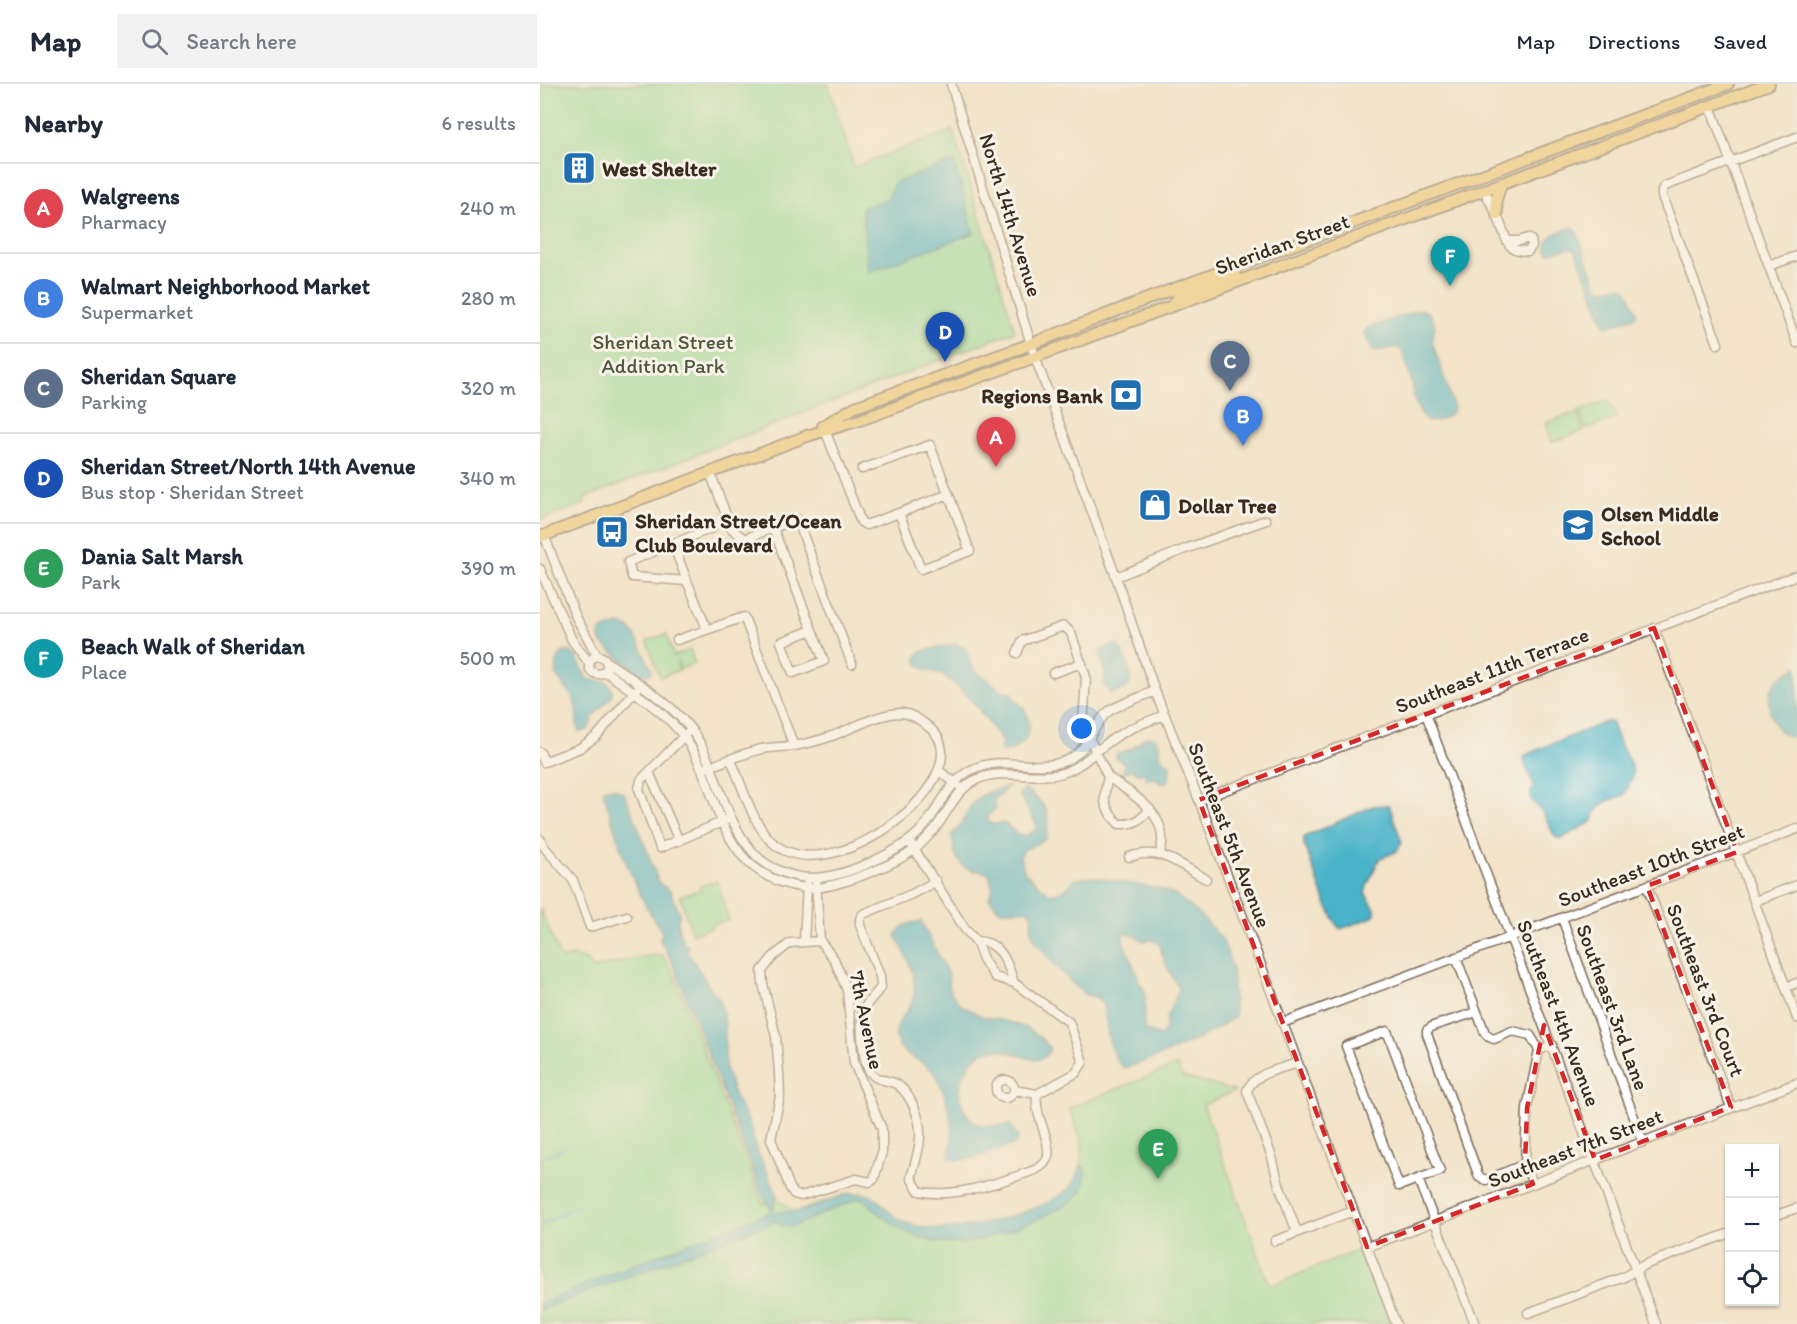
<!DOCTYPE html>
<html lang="en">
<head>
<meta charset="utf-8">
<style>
  :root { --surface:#fff; --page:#f2f2f3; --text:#1f2937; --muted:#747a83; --line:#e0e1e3; --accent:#0f766e }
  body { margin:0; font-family:Itim,sans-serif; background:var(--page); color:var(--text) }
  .controls { position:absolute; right:18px; bottom:18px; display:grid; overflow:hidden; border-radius:0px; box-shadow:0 2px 4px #0004 }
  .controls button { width:54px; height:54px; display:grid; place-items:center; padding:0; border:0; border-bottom:2px solid var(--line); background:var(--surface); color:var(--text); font:30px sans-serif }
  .you { position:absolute; left:542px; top:645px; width:21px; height:21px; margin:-15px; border:4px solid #fff; border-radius:50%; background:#1a73e8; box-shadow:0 0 0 9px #1a73e833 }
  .badge { display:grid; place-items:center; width:39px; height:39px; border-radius:50%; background:var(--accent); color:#fff; font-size:20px; font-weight:700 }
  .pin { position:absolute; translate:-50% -50px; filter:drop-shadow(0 2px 3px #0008) }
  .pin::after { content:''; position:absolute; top:32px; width:21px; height:18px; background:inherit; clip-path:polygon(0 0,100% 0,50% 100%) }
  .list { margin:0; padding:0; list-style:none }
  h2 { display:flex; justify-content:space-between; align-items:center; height:78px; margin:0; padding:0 24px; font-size:26px }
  h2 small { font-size:20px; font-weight:400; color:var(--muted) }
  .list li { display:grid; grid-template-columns:39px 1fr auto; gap:18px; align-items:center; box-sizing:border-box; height:90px; padding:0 24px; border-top:2px solid var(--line) }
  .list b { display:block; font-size:22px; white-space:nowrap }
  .list p { margin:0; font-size:20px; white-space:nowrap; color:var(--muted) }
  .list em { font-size:20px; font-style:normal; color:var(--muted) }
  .icon { flex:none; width:33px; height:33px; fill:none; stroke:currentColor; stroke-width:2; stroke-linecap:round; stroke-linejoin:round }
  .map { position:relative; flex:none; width:1257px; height:1240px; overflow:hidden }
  header { display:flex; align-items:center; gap:36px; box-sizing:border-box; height:84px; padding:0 30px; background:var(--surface); border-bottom:2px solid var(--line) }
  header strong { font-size:28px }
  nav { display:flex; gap:33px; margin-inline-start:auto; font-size:21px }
  .search { width:420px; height:54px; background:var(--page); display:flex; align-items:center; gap:15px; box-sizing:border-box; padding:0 21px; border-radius:0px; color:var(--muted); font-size:22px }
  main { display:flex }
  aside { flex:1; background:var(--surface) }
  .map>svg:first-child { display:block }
</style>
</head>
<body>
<header>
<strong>Map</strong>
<div class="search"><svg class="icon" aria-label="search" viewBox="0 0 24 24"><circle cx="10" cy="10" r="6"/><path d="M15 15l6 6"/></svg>Search here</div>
<nav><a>Map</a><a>Directions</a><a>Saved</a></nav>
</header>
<main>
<aside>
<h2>Nearby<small>6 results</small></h2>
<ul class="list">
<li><span class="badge" style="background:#e0444e">A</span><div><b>Walgreens</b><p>Pharmacy</p></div><em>240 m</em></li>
<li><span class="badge" style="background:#3f7fe0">B</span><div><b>Walmart Neighborhood Market</b><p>Supermarket</p></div><em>280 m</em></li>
<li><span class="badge" style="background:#5c6f8a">C</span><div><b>Sheridan Square</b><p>Parking</p></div><em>320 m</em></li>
<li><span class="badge" style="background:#1a4fb4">D</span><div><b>Sheridan Street/North 14th Avenue</b><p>Bus stop · Sheridan Street</p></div><em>340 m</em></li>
<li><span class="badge" style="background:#2e9e5b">E</span><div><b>Dania Salt Marsh</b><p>Park</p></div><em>390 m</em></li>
<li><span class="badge" style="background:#0f9aa8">F</span><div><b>Beach Walk of Sheridan</b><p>Place</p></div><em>500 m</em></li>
</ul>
</aside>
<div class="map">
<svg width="1257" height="1240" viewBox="0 0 1257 1240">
  <rect width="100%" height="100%" fill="#f7f3e8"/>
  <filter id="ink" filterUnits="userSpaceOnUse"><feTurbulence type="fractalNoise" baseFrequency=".0167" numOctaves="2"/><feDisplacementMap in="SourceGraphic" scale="12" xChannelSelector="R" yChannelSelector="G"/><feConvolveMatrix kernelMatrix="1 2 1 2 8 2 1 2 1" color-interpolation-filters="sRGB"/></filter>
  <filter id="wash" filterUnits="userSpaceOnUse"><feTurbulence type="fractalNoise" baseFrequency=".008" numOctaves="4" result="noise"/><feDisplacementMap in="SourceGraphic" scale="24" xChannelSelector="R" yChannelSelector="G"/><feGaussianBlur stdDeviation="1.35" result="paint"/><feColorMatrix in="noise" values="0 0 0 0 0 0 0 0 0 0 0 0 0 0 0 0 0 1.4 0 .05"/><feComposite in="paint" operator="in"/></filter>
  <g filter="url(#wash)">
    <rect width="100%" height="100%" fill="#f2e3c9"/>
    <path fill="#90df9e" stroke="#66845e" stroke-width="1.5" d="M0,0h288l26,83 99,-37 62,201 -431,167 1,6 -45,16z
      M1069,316l7,18 -30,11 -7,-18z
      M1037,328l7,19 -32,11 -6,-19z
      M126,550l8,22 16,-6 5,14 -15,5 -3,-8 2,9 -19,7 -13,-36z
      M177,797l12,39 -18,5v3l-19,6 -12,-38 20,-6v-4z
      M0,824l21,51 11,-3 15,4 6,9 41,-11 27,-4 11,16 91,234 14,-5 19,13 53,-19 8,6h6l20,18 35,19 12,5 17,1 26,-1 29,-8 59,-26 25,-32 -2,-8 -3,-1 1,-23 -13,-35 108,-43 5,12 53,14 -32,14 67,181 91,-37 29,75h-850z"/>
    <path fill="#4ab3c9" stroke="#426e74" stroke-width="1.5" fill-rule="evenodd" d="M414,77l20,72 -106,39 -6,-64 26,-10 6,-15z
      M1033,143l4,5 20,53 6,4 17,-3 7,3 10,24 -2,4 -25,9 -5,-1 -30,-76 -8,-1 -18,5 -3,-3c-1,-15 14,-19 27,-23z
      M881,225l9,5 5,12 -3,15 22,67c-4,10 -17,14 -27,14 -8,-8 -15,-24 -14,-35l-10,-34 -4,-5c-9,-1 -17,3 -26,3l-9,-18 3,-5z
      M79,541l10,3 6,7 17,35 -2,4 -6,2 -7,-2 -36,-32 -2,-6 1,-5z
      M416,560l9,4 10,24 10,5 15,13 12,3c2,8 7,10 12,16 8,11 6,28 -4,36 -6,5 -11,8 -18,7l-2,-3 2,-6 -2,-4c-17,-25 -29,-43 -53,-61 -11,-9 -33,-5 -30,-23l5,-4z
      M576,560c7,6 19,33 13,41 -3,5 -13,7 -18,9l-7,-8 1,-15 -5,-19 2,-3z
      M30,567l7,6 10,22 20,3 5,7v7l-19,21 -5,13 -9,2c-4,-9 -1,-19 -4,-28 -7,-23 -31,-23 -13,-51z
      M1257,583v70c-22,4 -34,-33 -25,-49 5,-11 15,-16 25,-21z
      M1068,637l4,2c3,17 20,39 21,50 0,7 -7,17 -10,23 -15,4 -28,7 -30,25l-32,18 -6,-2 -12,-24 -12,-13v-8l3,-7 -9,-19 -1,-9 8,-5z
      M612,652c10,5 6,12 9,21l9,8 -1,16 -8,3 -6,-6 -9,1v-5l-8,-1 -5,-3 -10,2 1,-9 -8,-5v-4l15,-5 15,-12z
      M467,703l-7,9 -4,1 -2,6 2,5 -8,8v5l4,3 12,-1c13,9 14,18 31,8l2,-6 -18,-30 4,-6c23,13 29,23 23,50l-22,11 -4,7 5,16 25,21 15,-4 9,-11 18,-2 69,12 16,7 9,8 10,7 27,29 9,27 3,49c-21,19 -82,44 -110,52 -19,-10 -17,-50 -24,-67l-8,-5 -8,-1c-12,-10 -53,-51 -54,-66 0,-4 1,-9 1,-14l-5,-5h-28l-10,-12 4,-8 -4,-16c-7,-4 -11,-2 -18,-4 -16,-4 -18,-22 -19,-36 7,-4 10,-12 14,-19 9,-20 21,-24 41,-28zM586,849l6,1 11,7 8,-1 8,3 6,20 14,26c-3,9 -7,16 -11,24 -4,9 1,15 -8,23l-15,-6c-4,-14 7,-41 -7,-48v-6l-15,-35v-5z
      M67,704h7l10,5 11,26 24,64 11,8 10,23c-5,10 0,19 4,29l3,1 1,3 -1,4 23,37 10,12 5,23v45l10,29 15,28 4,19 23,50 -4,18c11,0 22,1 32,-2 20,-5 39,-21 61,-16 11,2 17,12 25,19 5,4 13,9 19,11 35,15 130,-10 157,-34 7,-6 10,-16 14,-24l3,1c2,10 2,18 -4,26 -13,18 -83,43 -105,48 -14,3 -32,3 -46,-1 -16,-4 -33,-13 -45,-23 -8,-5 -14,-13 -21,-18h-6l-63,27c-8,2 -12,0 -19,-5l-235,89v-7c27,-9 51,-21 77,-32 51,-20 101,-40 152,-58l2,-6 -7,-8 -90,-233 -14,-26 2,-8c-29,-42 -45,-92 -59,-142z
      M845,721h4l13,38 -6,9 -17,7 -12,27 -2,7 10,16v5l-5,4 -29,11 -4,-3 -12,-25 -21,-57v-7l69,-31z
      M381,837l27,53 2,17 10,14 24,12 22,4 20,7 12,7 12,13c-11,37 -57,-30 -84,23 -6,11 -7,20 -4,32 7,25 25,25 48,21l8,13 -1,6c-20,7 -47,21 -68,16 -1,-8 3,-15 3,-23 1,-17 -8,-51 -20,-65 -12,-14 -31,-13 -36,-33 -3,-14 12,-25 16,-37 9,-20 -7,-48 -16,-65 4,-11 14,-13 25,-15z"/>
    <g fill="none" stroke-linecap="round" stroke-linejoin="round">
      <path stroke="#4ab3c9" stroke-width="2" d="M0,1075l24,-11
        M0,1142l38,-22"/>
    </g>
  </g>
  <g filter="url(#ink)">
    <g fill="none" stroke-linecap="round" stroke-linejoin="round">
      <g stroke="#7b6b5a" stroke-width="11">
        <path id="minor" d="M411,0l84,273 81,220 39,114 44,109 197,524
          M1170,22l87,237
          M944,106l13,25 10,26c4,9 12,10 21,10l4,-5 -1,-6 -3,-2 -9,3h-12
          M1229,182l28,-10
          M1178,260l-56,-148v-6l3,-4 132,-49
          M285,346l36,92 5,3 33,-12 22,56 49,-18 -40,-106 -68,24
          M170,388l21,56 13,11 29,-11 39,102 -31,12 12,31 31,-12 -12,-31
          M359,429l50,-19
          M233,444l24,-9 55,145
          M4,451l32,82 21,38
          M133,460l14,37
          M0,485l32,71 17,23
          M576,493l69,-28 81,-29
          M1114,544l143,390
          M167,545l-20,-48 -55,-4 -4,-15 84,-34
          M137,556l67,-23 50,129
          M477,569l5,-12 42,-15 7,7 15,44 -3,48 25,52c-6,22 -5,31 11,47 14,1 22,-4 31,-15
          M49 581a9 9 0 1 1 18 0a9 9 0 1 1-18 0Z
          M67,578c32,21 76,48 94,83 18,35 25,76 51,106 14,17 39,27 60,27 32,0 89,-26 110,-49 17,-19 26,-47 49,-59 30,-16 63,3 94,-9 25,-10 26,-36 44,-50 9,-6 35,-15 46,-20
          M65,587c30,23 68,44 87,78 21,36 25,82 56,113 15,14 36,23 57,26 25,3 90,-23 110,-39 7,-5 13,-13 19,-19 14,-17 23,-43 44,-51 25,-11 54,1 81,-5 24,-6 39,-27 60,-39 14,-9 30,-14 46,-20
          M513,589l29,-10
          M886,630l230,610
          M146,650l-45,46 -2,9 21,59 67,-28
          M0,668l4,10
          M4,678l36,-14 17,-12 39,-46
          M166,684c18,-6 37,-15 56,-19 10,-2 21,-2 32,-3 11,-2 24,-5 35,-9 24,-8 48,-24 73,-24 11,1 20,8 28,15 56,46 -100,170 -159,113 -19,-18 -29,-57 -40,-81
          M399,687l19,14
          M109,688l30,69
          M568,693c26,18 64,39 52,76
          M659,716l598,-225
          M0,755l5,9 28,32 17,47 37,-11
          M369,757l56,88 11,12 8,20 11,16 19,6 55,39 14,40 -7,11 -39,21c-3,23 14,44 11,62 -1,7 -7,11 -13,14 -32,11 -83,30 -116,21l-8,-13c7,-26 15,-45 3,-71 -4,-8 -8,-16 -16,-22 -9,-6 -21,-3 -28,-13 -7,-10 -11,-52 -6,-63 4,-8 12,-15 17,-22l-1,-11 -20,-51v-6l3,-5 49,-20 24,-13
          M589,773c32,-11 49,7 77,22
          M276,798l4,59
          M1107,802l84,221
          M1215,817l42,-16
          M1022,834l81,224
          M280,857l14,18 13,31 7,73 28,66v23l-8,27 -4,3 -14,-3 -55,17 -7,-2 -4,-6 -19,-49 9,-43 -1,-23 -3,-36 -13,-53 -1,-13 11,-14 17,-14z
          M436,857c26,1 31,21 38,42
          M264,858l3,-58
          M916,873l29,76 4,4 5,2 18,-8 18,4 9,15 13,-5
          M1246,903l11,-4
          M937,928l-44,14 -6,4v4l52,143 7,3 39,-16
          M742,939l515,-194
          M456 1005a9 9 0 1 1 18 0a9 9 0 1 1-18 0Z
          M474,1006l23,4
          M878,1095l22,-8 -53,-140 -41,15 53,140 19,-7 57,145
          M993,1100l-8,-20 2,-56 12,-58
          M1234,1132l23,-8
          M757,1148l-18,-47 -7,-28 -25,-66c6,-18 34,-22 50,-28
          M735,1157l78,-30
          M827,1163l430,-164
          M988,1229l96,-36 20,-12 86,-32"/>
      </g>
      <g stroke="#7b6b5a" stroke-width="14">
        <path id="major" d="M957,131l-1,-15 5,-16
          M633,221l8,-11 54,-19
          M283,342l32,-19 176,-63 116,-45 581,-215
          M0,453l267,-101 53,-16 175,-63 734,-273"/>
      </g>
      <use href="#minor" stroke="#fff" stroke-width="8"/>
      <use href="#major" stroke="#eec569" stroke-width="10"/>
    </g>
  </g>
  <path d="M0 0H1257V1240H0ZM1114,544l83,224 -90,34 84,221 -136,53 -51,-135 -17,83 -2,56 8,20 -166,63 -168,-447z" fill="#f2e3c9" fill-opacity=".55" fill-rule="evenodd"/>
  <path fill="none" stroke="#d62828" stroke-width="4.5" stroke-dasharray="12 8" stroke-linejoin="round" d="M1114,544l83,224 -90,34 84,221 -136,53 -51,-135 -17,83 -2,56 8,20 -166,63 -168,-447z"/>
  <defs>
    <g id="building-square" transform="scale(1.725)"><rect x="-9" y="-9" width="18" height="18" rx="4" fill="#1f6fb2" stroke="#f7f3e8"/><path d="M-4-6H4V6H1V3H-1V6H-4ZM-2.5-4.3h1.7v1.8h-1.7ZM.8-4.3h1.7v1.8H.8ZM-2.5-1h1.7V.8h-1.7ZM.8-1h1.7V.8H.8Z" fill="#fff"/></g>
    <g id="bank-square" transform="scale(1.725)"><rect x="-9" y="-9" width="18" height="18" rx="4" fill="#1f6fb2" stroke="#f7f3e8"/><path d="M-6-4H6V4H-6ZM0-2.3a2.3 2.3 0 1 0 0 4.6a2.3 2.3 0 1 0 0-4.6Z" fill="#fff"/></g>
    <g id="shop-square" transform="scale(1.725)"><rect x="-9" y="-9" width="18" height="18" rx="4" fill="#1f6fb2" stroke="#f7f3e8"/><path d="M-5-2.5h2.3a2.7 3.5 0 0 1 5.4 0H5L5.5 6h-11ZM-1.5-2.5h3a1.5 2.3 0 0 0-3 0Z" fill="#fff"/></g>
    <g id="school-square" transform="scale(1.725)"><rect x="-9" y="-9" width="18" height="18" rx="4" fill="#1f6fb2" stroke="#f7f3e8"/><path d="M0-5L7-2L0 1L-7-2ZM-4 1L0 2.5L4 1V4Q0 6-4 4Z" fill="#fff"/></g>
    <g id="bus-square" transform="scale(1.725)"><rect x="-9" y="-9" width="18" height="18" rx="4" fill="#1f6fb2" stroke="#f7f3e8"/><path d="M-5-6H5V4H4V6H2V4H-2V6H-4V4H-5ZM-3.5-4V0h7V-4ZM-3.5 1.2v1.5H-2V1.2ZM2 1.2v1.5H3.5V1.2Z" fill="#fff"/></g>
  </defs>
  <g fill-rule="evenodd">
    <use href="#building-square" x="39" y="84"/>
    <use href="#bank-square" x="586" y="311"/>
    <use href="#shop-square" x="615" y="421"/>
    <use href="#school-square" x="1038" y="441"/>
    <use href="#bus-square" x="72" y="448"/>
  </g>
  <g text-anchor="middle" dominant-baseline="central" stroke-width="6" stroke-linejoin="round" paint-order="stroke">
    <g font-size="21" font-weight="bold" fill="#3b2a1e" stroke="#f7f3e8" text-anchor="start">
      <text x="62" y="84">West Shelter</text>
      <text x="563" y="311" text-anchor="end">Regions Bank</text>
      <text x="638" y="421">Dollar Tree</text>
      <text x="1061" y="429">Olsen Middle<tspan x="1061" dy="24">School</tspan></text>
      <text x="95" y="436">Sheridan Street/Ocean<tspan x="95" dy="24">Club Boulevard</tspan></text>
    </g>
    <g font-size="21" fill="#3b2a1e" stroke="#f7f3e8">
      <text transform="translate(471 131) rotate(73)">North 14th Avenue</text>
      <text transform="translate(742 160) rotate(-20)">Sheridan Street</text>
      <text transform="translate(952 586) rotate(-21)">Southeast 11th Terrace</text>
      <text transform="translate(690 751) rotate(69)">Southeast 5th Avenue</text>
      <text transform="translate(1111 781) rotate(-21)">Southeast 10th Street</text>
      <text transform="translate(1166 906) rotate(69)">Southeast 3rd Court</text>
      <text transform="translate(1073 923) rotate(70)">Southeast 3rd Lane</text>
      <text transform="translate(1019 929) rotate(69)">Southeast 4th Avenue</text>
      <text transform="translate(327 936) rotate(78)">7th Avenue</text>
      <text transform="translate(1035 1064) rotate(-21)">Southeast 7th Street</text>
    </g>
    <g font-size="21" fill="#50573e" stroke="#f7f3e8">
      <text x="123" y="257">Sheridan Street<tspan x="123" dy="24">Addition Park</tspan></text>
    </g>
  </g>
</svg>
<div class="controls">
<button>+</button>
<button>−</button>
<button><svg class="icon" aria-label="locate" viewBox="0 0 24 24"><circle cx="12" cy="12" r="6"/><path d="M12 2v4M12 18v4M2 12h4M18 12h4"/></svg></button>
</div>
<div class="you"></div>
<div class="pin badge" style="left:456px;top:383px;background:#e0444e">A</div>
<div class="pin badge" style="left:703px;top:362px;background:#3f7fe0">B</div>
<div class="pin badge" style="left:690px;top:307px;background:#5c6f8a">C</div>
<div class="pin badge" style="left:405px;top:278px;background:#1a4fb4">D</div>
<div class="pin badge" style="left:618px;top:1095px;background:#2e9e5b">E</div>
<div class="pin badge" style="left:910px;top:202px;background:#0f9aa8">F</div>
</div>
</main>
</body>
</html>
